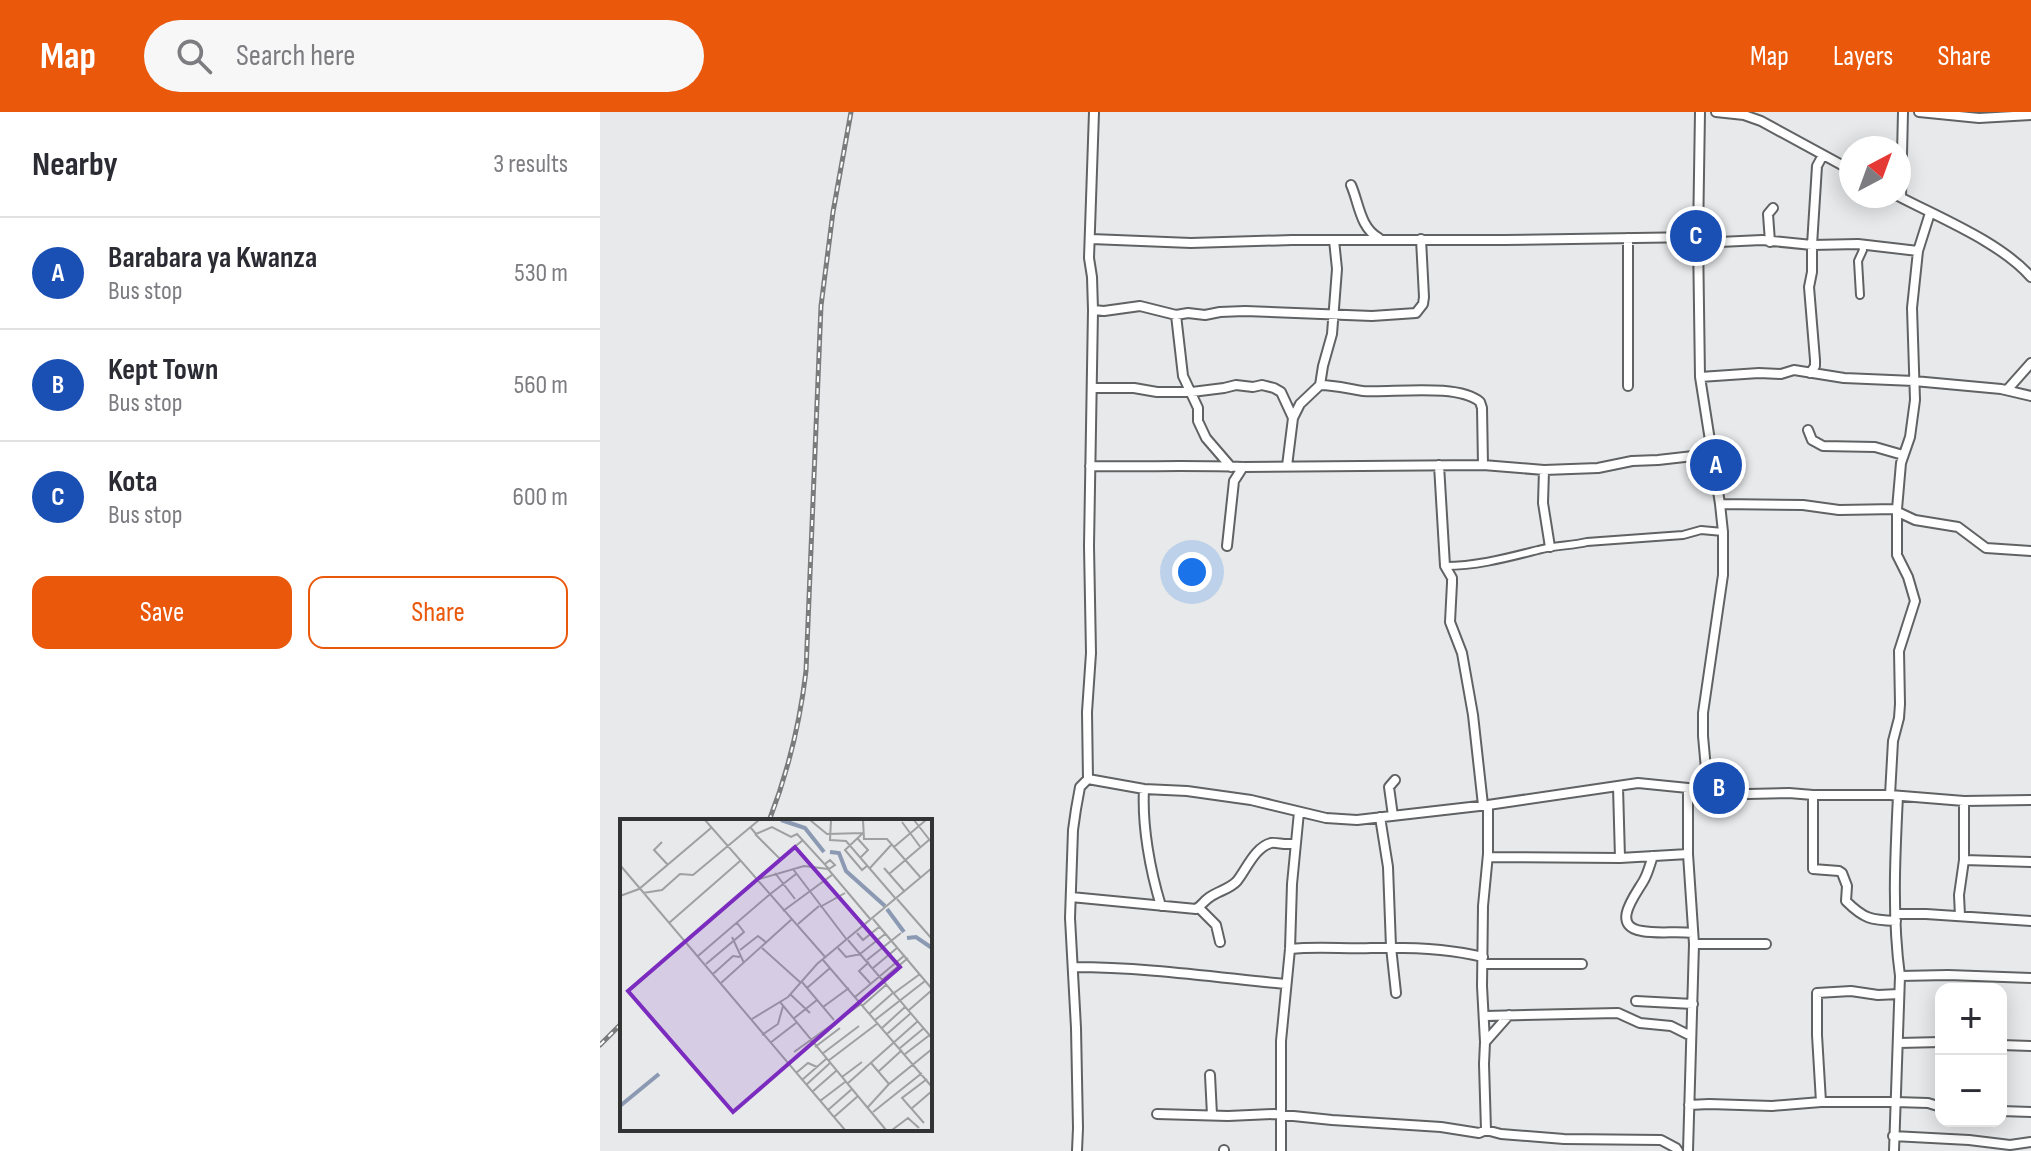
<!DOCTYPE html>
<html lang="en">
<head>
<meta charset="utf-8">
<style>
  :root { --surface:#fff; --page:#f7f7f7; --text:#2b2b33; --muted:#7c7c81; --line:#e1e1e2; --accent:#ea580c }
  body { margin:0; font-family:"Sofia Sans Condensed",sans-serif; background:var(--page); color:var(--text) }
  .controls { position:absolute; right:24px; bottom:24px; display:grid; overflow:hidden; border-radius:16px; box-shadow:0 4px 20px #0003 }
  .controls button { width:72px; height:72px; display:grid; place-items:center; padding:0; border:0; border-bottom:2px solid var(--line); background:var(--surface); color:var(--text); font:40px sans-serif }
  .compass { position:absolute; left:1239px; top:24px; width:72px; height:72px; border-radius:50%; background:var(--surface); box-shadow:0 4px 20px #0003; rotate:41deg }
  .you { position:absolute; left:592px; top:460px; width:28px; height:28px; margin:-20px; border:6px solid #fff; border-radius:50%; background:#1a73e8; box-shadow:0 0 0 12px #1a73e833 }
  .badge { display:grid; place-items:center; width:52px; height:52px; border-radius:50%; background:var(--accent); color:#fff; font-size:26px; font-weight:700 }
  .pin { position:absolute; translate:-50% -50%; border:4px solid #fff; box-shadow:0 2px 8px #0006 }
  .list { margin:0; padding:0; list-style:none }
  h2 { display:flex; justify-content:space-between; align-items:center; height:104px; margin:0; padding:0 32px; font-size:34px }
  h2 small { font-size:26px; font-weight:400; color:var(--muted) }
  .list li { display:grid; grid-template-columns:52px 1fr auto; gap:24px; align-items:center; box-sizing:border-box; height:112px; padding:0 32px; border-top:2px solid var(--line) }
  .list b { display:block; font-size:30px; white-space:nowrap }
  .list p { margin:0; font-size:26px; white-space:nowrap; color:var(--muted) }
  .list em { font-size:26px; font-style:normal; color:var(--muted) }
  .actions { display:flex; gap:16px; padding:24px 32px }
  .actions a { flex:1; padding:18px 0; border:2px solid var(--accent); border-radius:16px; text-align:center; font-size:28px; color:var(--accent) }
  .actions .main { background:var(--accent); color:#fff }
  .icon { flex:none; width:44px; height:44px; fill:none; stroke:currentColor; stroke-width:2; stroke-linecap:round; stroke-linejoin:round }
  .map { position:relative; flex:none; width:1431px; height:1039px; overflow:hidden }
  header { display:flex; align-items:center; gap:48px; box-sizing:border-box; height:112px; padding:0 40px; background:var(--accent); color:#fff }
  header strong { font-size:38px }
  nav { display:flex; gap:44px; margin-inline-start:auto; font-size:28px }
  .search { width:560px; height:72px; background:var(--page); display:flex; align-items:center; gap:20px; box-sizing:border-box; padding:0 28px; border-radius:44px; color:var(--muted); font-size:30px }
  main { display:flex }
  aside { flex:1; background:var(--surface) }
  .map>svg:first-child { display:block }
</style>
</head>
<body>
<header>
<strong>Map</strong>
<div class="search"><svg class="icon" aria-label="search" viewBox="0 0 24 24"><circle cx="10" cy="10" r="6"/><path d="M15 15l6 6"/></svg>Search here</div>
<nav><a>Map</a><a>Layers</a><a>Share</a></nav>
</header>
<main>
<aside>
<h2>Nearby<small>3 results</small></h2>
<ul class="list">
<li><span class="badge" style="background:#1a4fb4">A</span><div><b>Barabara ya Kwanza</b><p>Bus stop</p></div><em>530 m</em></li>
<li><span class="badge" style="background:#1a4fb4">B</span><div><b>Kept Town</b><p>Bus stop</p></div><em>560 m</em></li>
<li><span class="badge" style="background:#1a4fb4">C</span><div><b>Kota</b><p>Bus stop</p></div><em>600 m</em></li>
</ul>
<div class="actions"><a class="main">Save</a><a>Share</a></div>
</aside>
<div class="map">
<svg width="1431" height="1039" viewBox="0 0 1431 1039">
  <rect width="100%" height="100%" fill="#e7e9eb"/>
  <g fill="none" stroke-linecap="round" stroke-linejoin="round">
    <g stroke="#606263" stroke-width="10">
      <path id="pedestrian" d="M1260,183l-2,-34 5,-11 -1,-5
        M845,454c32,0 61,-8 93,-16 16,-5 33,-4 49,-8l96,-7 18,-5 22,2"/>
    </g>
    <g stroke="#606263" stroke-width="12">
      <path id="minor" d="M1100,0l-2,125 2,140 20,127 3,28v43l-20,138v23l5,55
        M1116,0l28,3 17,6 90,49
        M1319,0l60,6 52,-3
        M751,73c8,18 9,43 28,53
        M1298,84c42,22 102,46 133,81
        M1301,85l2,-85
        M491,127l100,4 101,-3h211l195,-3
        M1170,130l-2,-28 5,-6
        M1098,131l64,-3 50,5 46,-1 60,7
        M493,198l11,1 36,-5 36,9 12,-2 17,2 15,-3 25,-1 127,5 44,-3 7,-9 1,-7 -3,-58
        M576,203l7,61 15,32v13l8,17 25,29
        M1210,261l5,-7v-6l-6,-73 3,-15v-27l5,-79 6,-11
        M1100,265l59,-4 22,1 13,-4 50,8 70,3 87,8 30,7
        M720,273c15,0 29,4 43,6 29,2 95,-8 117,11l2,6 1,57
        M1028,274v-148
        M492,276h42l23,4h35l32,-4 12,-3 17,2 9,-2 12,3 7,4 12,26
        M1407,278l24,-27
        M1208,318l4,10 11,6 52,1 28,8
        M839,353l6,101 7,12v5l-2,39 12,31 11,62 10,90
        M490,354c51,1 103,-1 153,1l240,-2 61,5 54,-2 34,-7 26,-1 53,-6
        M687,354l6,-48 7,-14 20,-19 3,-19 9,-32 5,-65 -3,-29
        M944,358l-1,33 7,44
        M1120,392l83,1 36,5 58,-1
        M1298,400l17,8 43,7 28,21 45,3
        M627,434l7,-65 9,-14
        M488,667l56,10 43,2 64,9 75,18 31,2 131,-15 150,-22 110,11 41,-1 24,2h77l74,6 67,-1
        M1018,675l2,71
        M544,677c-2,37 6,81 17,117
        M1213,683v74l26,2 3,2 5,13 -1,15c18,18 25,19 50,20
        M1290,683l3,-54 6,-23 1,-14 -1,-53 16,-50 -7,-24 -11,-22v-46l4,-46 9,-26 5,-37 -3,-92 6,-57 12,-38
        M1364,689v59l67,2
        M793,704l-4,-29 6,-7
        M780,705l8,50 3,80 5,46
        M1053,744c-3,8 -5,17 -9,24 -7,13 -35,46 -2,51 16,3 34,0 51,2
        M888,745l132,1 68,-4
        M471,785l125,12c5,-3 9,-9 14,-12 8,-6 20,-8 27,-16 9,-11 18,-34 34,-38 7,-1 15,3 25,0
        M599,796l17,17 4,17
        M1296,802h30l105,7
        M1360,804l-1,-21 5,-35
        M1094,832h72
        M690,837c27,-3 54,0 81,-1 38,-1 75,0 112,9
        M883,852h99
        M473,855c71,0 141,10 212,17
        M1300,864l48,-1 83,3
        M1036,889l57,3
        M885,904l133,-3 22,10 31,3 20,10
        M886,929l23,-26
        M1299,931l42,-1
        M1401,933l30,1
        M610,963l2,40
        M1221,990l-4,-67v-42l34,-2 27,4 21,-1
        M1089,993l20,-1 63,2 49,-4h74l33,1 13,4
        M1401,999l30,1
        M557,1002l71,2 46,-2 58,6 109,7 38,6 7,-3 15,4 63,5 97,1 15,8 2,3
        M886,1018l-2,-66 1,-22 -3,-56 1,-80 5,-52v-49
        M1293,1024l76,4 41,5 21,-3
        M477,1039l1,-23 -2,-100 -6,-110 3,-88 3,-21 4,-22 8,-8 -1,-67 4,-59 -2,-107 4,-236 -1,-33 -3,-19 5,-146
        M624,1039v-1
        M681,1039v-110l9,-92 2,-65 7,-72
        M1088,1039l6,-207 -6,-90v-66
        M1294,1039l6,-175c-8,-59 -5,-120 -2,-180"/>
    </g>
    <use href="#pedestrian" stroke="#fff" stroke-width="6"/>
    <use href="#minor" stroke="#fff" stroke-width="8"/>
    <g stroke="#7a7c7c" stroke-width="5">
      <path id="rail" d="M169,709c19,-49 31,-98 37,-150l15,-365 12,-94 18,-100
        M0,933l22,-22"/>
    </g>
    <use href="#rail" stroke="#fff" stroke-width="2" stroke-dasharray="6" stroke-linecap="butt"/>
  </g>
  <g transform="translate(20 707)">
    <rect width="312" height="312" fill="#e7e9eb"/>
    <path fill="none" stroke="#8b99b3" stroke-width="4" d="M161,1l24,8 19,24M210,33l9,1 7,18 39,35M267,90l17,23M287,119l9,-1 16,11M0,287l39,-32"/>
    <path fill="none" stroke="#9fa0a1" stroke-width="2" d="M85,1l121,138M190,1l17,14 36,-1M211,1l-1,20 16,1 50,58M243,1l1,19h23l34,39M294,1l18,23M282,3l19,26M131,9l5,6 16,-7 19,10 6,-3 32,35 6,-4 -5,-5 -5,4M243,14l-18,17 17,20 6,-5M135,15l25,25 23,-19M238,20l10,11 -8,8M42,23l-8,8 14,15M274,28l32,-27M0,46l225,265M250,49l22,-24M264,49l21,24M173,50l54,71M155,54l20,26M269,55l40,-34M136,61l48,-14 24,3 43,51M23,74l19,-3 18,-16 13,1 66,-55M149,76l27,-21M0,77l19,-7 72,-61M277,80l35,40M200,88l25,-14M163,92l49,-36M253,100l59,70M49,104l71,-62M178,105l21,-18M237,114l6,7 16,-13M112,118l12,26M228,121l84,98M142,129l39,35M218,129l8,9 15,-3M120,131l18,-14 9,7M240,135l25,-20M78,137l71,-61M203,141l109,127M247,141l34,-27M249,143l-10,9 11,12M86,145l38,-32 -7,-9M253,149l24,-20M93,155l20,-18 7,1M262,161l26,-22M182,163l32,38M101,164l71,-64M187,169l23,-20M274,174l26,-19M170,175l20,19M235,178l50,-42M160,183l106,128M242,187l25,-22M203,188l26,-19M289,191l23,-20M249,195l25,-22M132,200l36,-22 29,-33 115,-96M173,200l24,-19M255,201l50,-39M262,209l23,-21M267,215l24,-21M142,216l16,-11 5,-18M150,224l26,-20M195,228l25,-19M280,229l24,-20M174,233l67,-48M202,235l37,-28M285,235l26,-20M208,242l50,-38M251,244l18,21 43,-35M258,253l24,-22M176,254l12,-10 9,4M222,258l20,-15M182,261l24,-21M227,265l71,-63M186,266l24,-22M192,273l24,-21M200,282l25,-19M248,288l21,-23M291,290l21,-18M208,291l24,-21M253,293l49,-39M214,298l24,-21M304,304l-22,-25 25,-19M272,311l16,-12 11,10"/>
    <path fill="#7b2cbf" fill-opacity="0.15" stroke="#7b2cbf" stroke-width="4" d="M175,28l105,120 -167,145 -105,-121z"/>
    <rect width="312" height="312" fill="none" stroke="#323333" stroke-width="4"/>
  </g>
</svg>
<div class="controls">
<button>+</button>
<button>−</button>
</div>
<svg class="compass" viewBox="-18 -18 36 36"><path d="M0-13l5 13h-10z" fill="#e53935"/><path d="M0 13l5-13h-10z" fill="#7c7c81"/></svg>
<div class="you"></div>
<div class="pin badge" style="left:1116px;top:353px;background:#1a4fb4">A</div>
<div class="pin badge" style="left:1119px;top:676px;background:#1a4fb4">B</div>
<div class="pin badge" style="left:1096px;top:124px;background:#1a4fb4">C</div>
</div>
</main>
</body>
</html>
